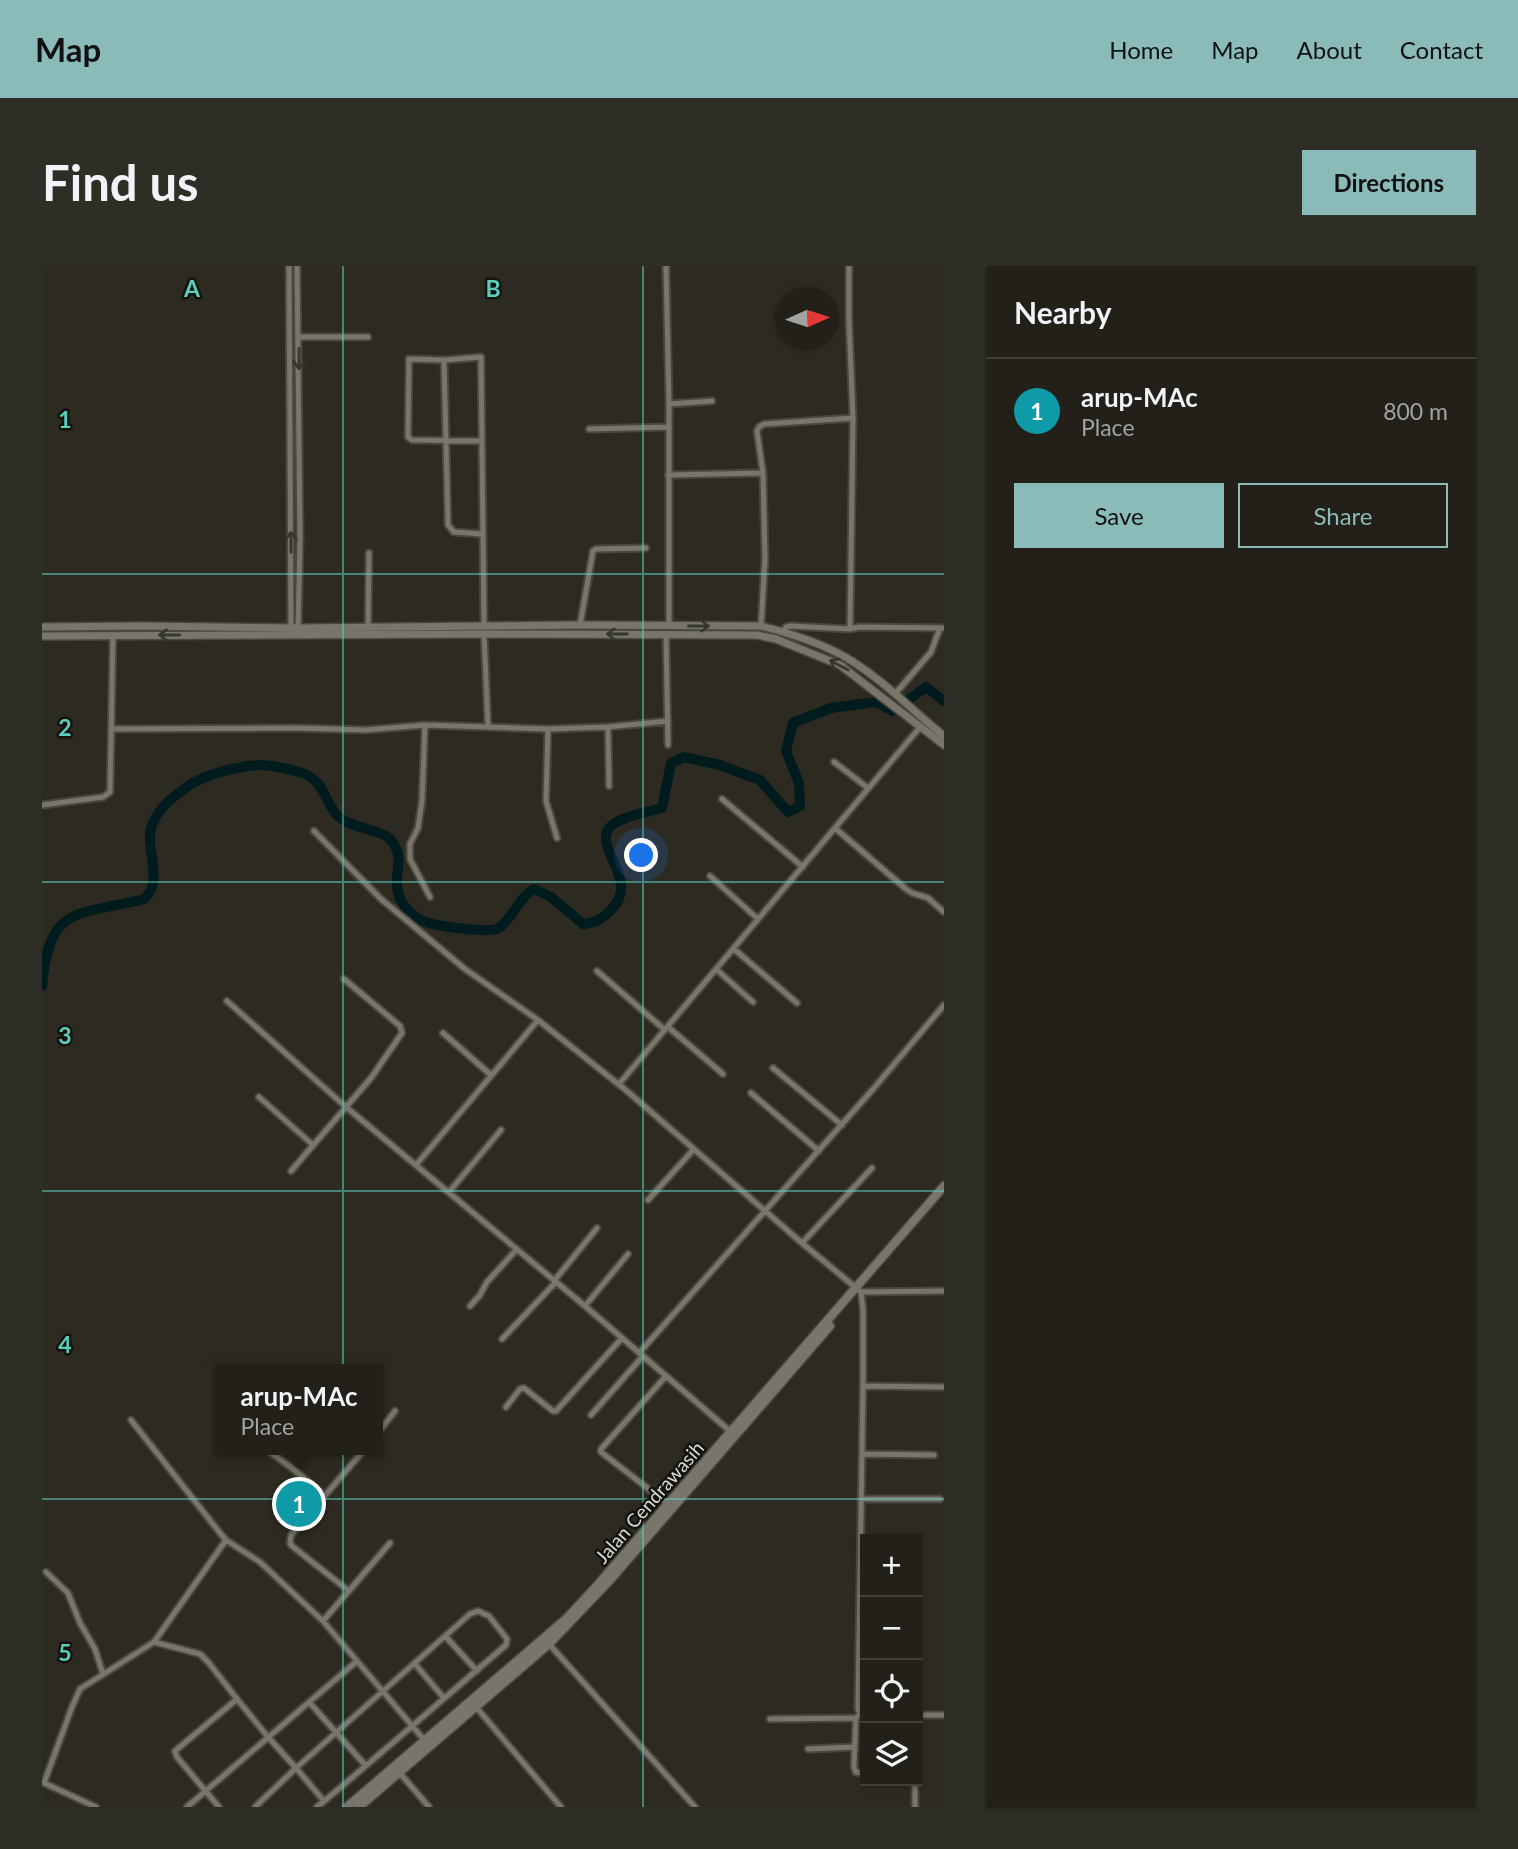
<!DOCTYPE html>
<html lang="en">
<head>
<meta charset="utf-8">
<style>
  :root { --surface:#222019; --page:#2e2d26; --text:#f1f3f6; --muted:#a2a3a2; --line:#3f3e38; --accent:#8bbbb9 }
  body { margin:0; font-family:Lato,sans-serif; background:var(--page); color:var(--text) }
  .controls { position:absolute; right:21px; bottom:21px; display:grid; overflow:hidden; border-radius:0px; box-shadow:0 2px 5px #0004 }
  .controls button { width:63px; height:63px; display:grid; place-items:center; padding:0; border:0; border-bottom:2px solid var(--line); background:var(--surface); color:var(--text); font:35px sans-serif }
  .compass { position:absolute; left:734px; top:21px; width:63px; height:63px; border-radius:50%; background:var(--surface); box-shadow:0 2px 5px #0004; rotate:87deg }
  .you { position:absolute; left:600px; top:590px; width:24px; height:24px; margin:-18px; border:5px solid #fff; border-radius:50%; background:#1a73e8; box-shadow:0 0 0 10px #1a73e833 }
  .badge { display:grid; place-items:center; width:46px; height:46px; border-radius:50%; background:var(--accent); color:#fff; font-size:23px; font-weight:700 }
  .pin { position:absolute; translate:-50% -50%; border:4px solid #fff; box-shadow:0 2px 7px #0006 }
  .popup { position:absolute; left:173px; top:1098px; width:168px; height:91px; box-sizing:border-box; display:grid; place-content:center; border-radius:0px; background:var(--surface); filter:drop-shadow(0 2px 5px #0005); font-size:23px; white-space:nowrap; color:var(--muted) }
  .popup b { font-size:26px; color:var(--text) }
  .popup::after { content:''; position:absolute; left:50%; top:100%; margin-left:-14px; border:14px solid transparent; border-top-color:var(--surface) }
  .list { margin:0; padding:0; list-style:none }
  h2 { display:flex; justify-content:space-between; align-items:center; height:91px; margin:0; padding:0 28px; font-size:30px }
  h2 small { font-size:23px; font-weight:400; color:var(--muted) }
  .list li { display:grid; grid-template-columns:46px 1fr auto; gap:21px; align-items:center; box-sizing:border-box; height:105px; padding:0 28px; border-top:2px solid var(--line) }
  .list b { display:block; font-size:26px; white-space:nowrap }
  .list p { margin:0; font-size:23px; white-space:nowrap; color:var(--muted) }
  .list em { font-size:23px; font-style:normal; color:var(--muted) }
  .actions { display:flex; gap:14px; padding:21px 28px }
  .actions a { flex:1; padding:16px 0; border:2px solid var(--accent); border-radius:0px; text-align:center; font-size:24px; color:var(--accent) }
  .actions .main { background:var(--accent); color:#111 }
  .icon { flex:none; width:38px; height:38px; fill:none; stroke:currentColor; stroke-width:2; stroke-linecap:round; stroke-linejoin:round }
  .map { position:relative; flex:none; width:902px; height:1541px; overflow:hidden; border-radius:0px }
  header { display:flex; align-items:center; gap:42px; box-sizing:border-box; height:98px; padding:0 35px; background:var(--accent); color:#111 }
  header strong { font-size:33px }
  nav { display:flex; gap:38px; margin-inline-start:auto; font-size:24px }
  .intro { display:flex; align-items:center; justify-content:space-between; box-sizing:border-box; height:168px; padding:0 42px }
  h1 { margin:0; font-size:49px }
  .button { padding:18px 32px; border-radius:0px; background:var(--accent); color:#111; font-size:24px; font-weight:700 }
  main { display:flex; gap:42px; padding:0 42px }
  aside { flex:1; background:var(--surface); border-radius:0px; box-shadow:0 2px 5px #0004 }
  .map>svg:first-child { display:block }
</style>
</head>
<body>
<header>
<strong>Map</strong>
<nav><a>Home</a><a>Map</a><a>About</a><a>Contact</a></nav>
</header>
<div class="intro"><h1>Find us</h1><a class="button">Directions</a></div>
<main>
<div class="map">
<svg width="902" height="1541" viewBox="0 0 902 1541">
  <rect width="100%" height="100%" fill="#2d2b21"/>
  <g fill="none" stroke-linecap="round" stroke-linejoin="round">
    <path stroke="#001b1e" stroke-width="10" d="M0,720c7,-83 36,-70 102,-87 22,-19 -2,-53 9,-76 7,-17 22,-28 37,-38 17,-11 51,-20 71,-20 11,0 21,3 31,5 7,2 14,3 20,8 14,10 15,29 27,39 14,12 43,12 52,23 15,19 2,33 7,52 2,11 13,23 23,28 11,6 69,14 78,8 15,-11 19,-30 35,-39l17,8 32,27c12,-1 19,-5 28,-14 31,-30 -21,-64 0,-84 11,-10 38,-14 51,-18l9,-45 13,-6 36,8 40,15 28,32 12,-6 -1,-23 -13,-32 7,-28 38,-15 45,-6 17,9 33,-24 18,14"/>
    <g stroke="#49473f" stroke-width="9">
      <path id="minor" d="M247,0l2,365
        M255,0l3,273 -2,91
        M624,0l3,138v221
        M256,71h70
        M402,94l4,165 6,7 28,2
        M627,138l43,-3
        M547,163l79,-2
        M440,175l-70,-1 -4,-3 1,-78 35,1 37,-3 3,269
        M626,209l95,-2
        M538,359l13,-74 3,-2 50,-1
        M719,360l4,-67 -2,-86 -6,-42 2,-4 5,-3 89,-6 -4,-97v-55
        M326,361l1,-74
        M808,363l3,-211
        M742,366l2,-5 5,-1 59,3 9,-2 85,1
        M442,368l4,92
        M624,368l2,111
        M853,428l36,-42 9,-24
        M383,459l-3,76 -4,27 -8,16v15l20,38
        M566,461l1,59
        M70,463l187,-1 66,2 60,-5 123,4 60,-2 60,-6
        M506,463l-2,72 11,37
        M792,496l34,26
        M680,533l81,68
        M0,539l61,-8 7,-5 3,-157
        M793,562l71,61 6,4 16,5 16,14
        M272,565l67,68 84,70 73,51 89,71 175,152 59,49 2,17v77l-5,323 2,5 5,1
        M668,610l48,43
        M692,683l63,54
        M675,704l36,32
        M555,705l68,59
        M185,735l119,106 239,199 146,126
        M626,761l55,47
        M401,767l48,42
        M731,802l69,57
        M577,818l302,-358
        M709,827l68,58
        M217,831l54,48
        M374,899l122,-145
        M249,905l80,-93 31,-45 -2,-7 -56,-47
        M407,926l52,-62
        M606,934l46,-51
        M760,977l70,-75
        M512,1015l43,-53
        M819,1026l83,-1
        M428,1040l10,-11 7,-13 30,-33
        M543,1040l43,-52
        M460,1073l54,-57
        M597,1087l235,-265 70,-83
        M624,1110l-65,73v3l67,52
        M821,1120l81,1
        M464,1141l14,-18 4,-1 29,23h3l66,-73
        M549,1149l52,-59
        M89,1154l89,113 6,7 34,22 63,59 102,120
        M336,1167l17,-22
        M225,1184l25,18 33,28
        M820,1188l72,1
        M819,1233h79
        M4,1306l22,21 12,30 15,26 8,25
        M307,1325l-57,-45 -2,-3 1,-8 73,-85
        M281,1355l67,-78
        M404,1371l31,34
        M112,1376l46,12 9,9 28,36
        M507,1378l146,163
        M373,1398l29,34
        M267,1436l57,64
        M434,1441l85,100
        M876,1449h26
        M816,1450l-2,2 -2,49 2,5 9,2
        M728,1453l86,-1
        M766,1483l46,-2
        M357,1506l30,35
        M0,1516l54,25
        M2,1517l28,-76 8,-18 74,-47 72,-102
        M145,1541l170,-146
        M177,1541l-42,-50 -2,-6 62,-52 31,38 28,31 -41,39
        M275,1541c64,-53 126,-108 189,-162l1,-6 -18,-23 -11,-5 -8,3 -174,154 28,33
        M873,1541v-26"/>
    </g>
    <g stroke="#49473f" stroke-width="10">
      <path id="tertiary" d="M0,361l98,-1 158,2 282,-3 181,1c26,6 62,18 86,32 35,21 65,52 97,78
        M0,370l442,-2 273,1 19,4 64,26 104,80"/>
    </g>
    <g stroke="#49473f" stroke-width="11">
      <path id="secondary" d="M305,1541l220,-189 27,-29 350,-403
        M317,1541l190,-163 62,-65 219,-253"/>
    </g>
    <use href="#minor" stroke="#78766a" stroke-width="5"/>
    <use href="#tertiary" stroke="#78766a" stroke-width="7"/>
    <use href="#secondary" stroke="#78766a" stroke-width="8"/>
  </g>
  <defs><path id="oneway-shaft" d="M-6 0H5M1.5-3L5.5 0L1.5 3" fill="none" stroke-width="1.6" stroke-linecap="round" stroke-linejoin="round" transform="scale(1.75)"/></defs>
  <g stroke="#37362f">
    <use href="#oneway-shaft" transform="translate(257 93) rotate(90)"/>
    <use href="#oneway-shaft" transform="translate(249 276) rotate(-90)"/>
    <use href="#oneway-shaft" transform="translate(657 360)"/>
    <use href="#oneway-shaft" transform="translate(575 368) rotate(-180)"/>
    <use href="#oneway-shaft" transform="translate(127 369) rotate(180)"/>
    <use href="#oneway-shaft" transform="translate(797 399) rotate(-152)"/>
  </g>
  <path fill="none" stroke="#5acebd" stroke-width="2" stroke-opacity="0.55" d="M301,0v1541M601,0v1541M0,308h902M0,616h902M0,925h902M0,1233h902"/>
  <g text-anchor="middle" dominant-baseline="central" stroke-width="5" stroke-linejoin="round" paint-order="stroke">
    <g font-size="19" fill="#dcdbd5" stroke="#14130f">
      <text transform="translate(607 1236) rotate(-49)">Jalan Cendrawasih</text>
    </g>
  </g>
  <g font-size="23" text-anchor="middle" font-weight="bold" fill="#5acebd" stroke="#14130f" stroke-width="5" stroke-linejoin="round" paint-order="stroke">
    <text x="150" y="31">A</text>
    <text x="451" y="31">B</text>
    <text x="23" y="162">1</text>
    <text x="23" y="470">2</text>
    <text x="23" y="778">3</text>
    <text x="23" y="1087">4</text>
    <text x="23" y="1395">5</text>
  </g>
</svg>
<div class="controls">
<button>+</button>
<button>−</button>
<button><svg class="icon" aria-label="locate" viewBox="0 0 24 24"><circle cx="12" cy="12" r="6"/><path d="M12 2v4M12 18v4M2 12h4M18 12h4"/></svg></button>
<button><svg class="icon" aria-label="layers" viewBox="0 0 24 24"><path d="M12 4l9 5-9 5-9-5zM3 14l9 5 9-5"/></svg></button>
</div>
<svg class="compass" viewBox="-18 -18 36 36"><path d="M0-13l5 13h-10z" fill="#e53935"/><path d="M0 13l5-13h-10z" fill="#a2a3a2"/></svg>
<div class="you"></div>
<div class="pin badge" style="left:257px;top:1238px;background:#0f9aa8">1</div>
<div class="popup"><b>arup-MAc</b>Place</div>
</div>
<aside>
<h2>Nearby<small></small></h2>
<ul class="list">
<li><span class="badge" style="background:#0f9aa8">1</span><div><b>arup-MAc</b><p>Place</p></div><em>800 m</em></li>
</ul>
<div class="actions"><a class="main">Save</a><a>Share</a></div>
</aside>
</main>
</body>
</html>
